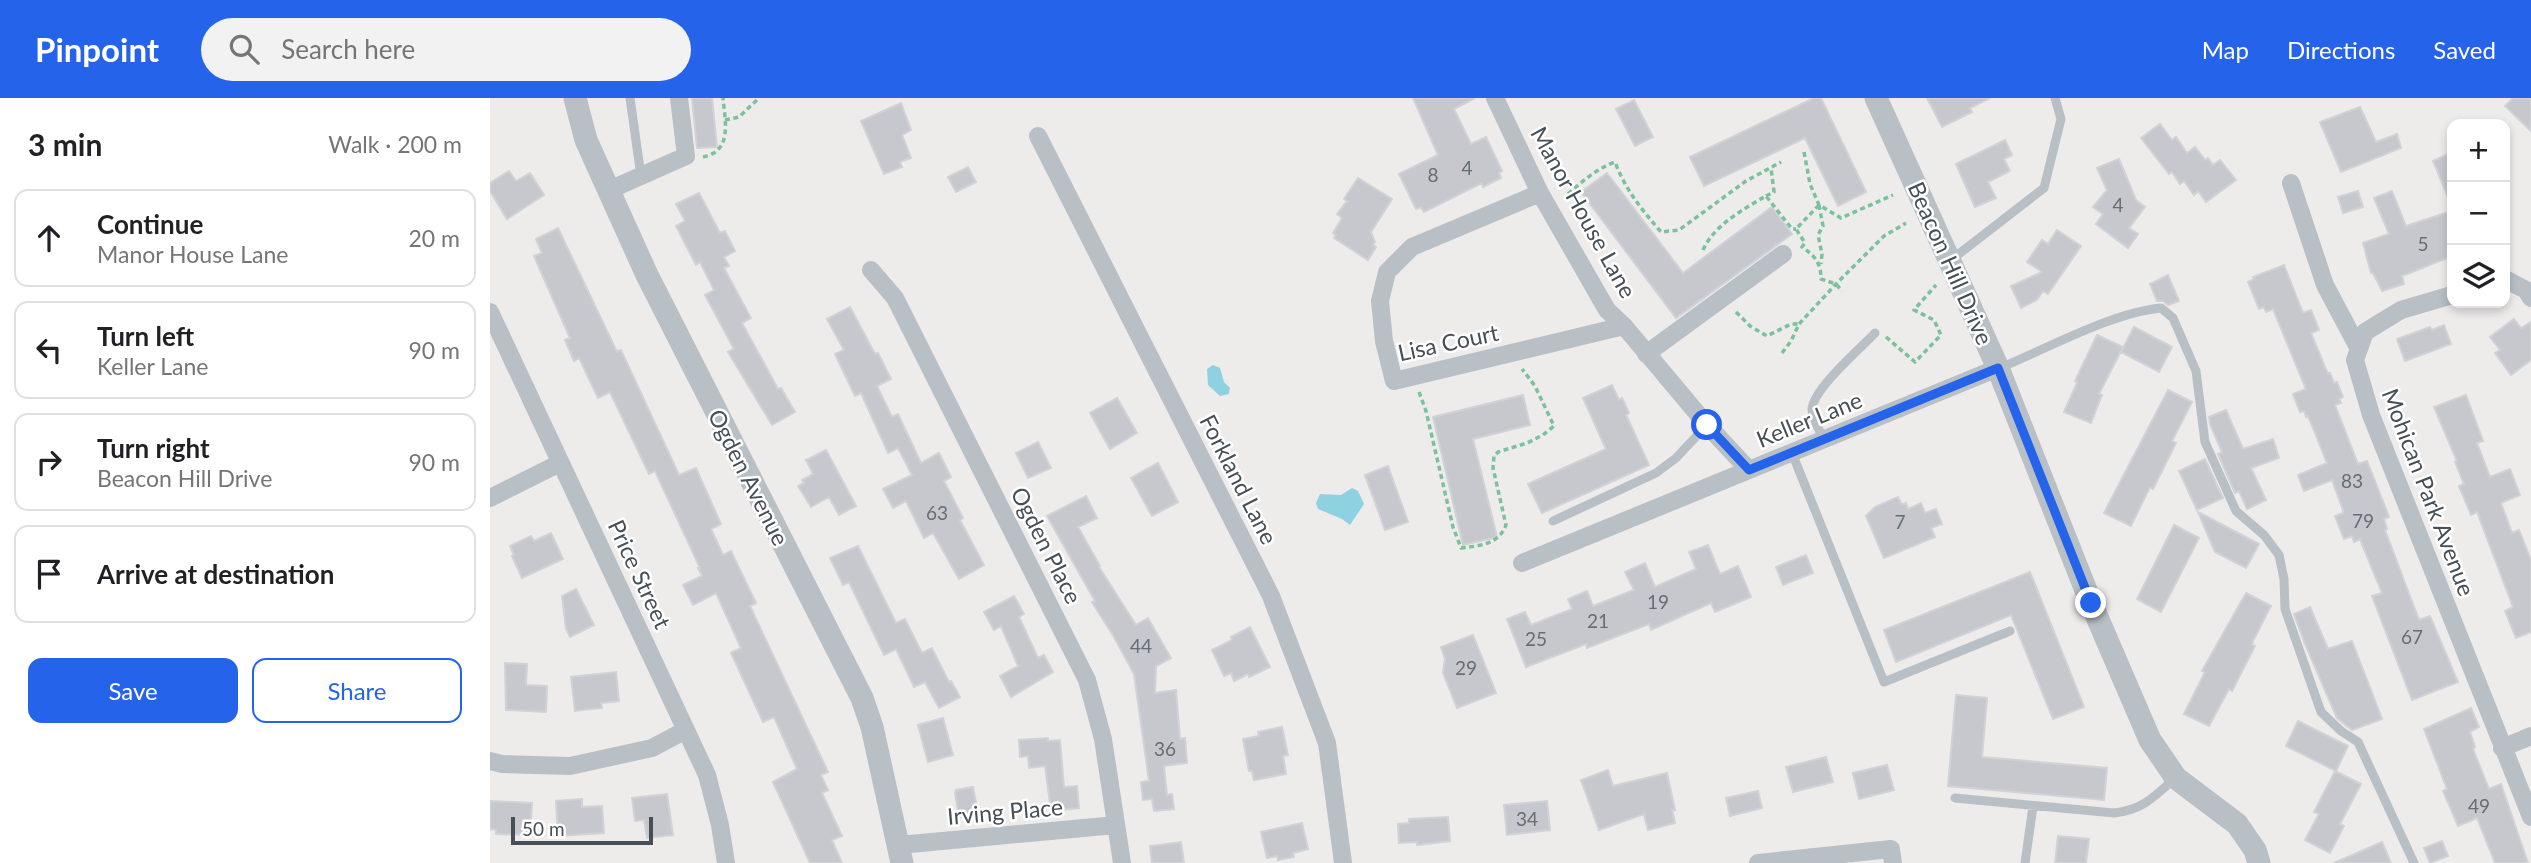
<!DOCTYPE html>
<html lang="en">
<head>
<meta charset="utf-8">
<style>
  :root { --surface:#fff; --page:#f2f2f2; --text:#202124; --muted:#757577; --line:#e0e0e0; --accent:#2563eb }
  body { margin:0; font-family:Lato,sans-serif; background:var(--page); color:var(--text) }
  .controls { position:absolute; right:21px; top:21px; display:grid; overflow:hidden; border-radius:14px; box-shadow:0 4px 10px #0003 }
  .controls button { width:63px; height:63px; display:grid; place-items:center; padding:0; border:0; border-bottom:2px solid var(--line); background:var(--surface); color:var(--text); font:35px sans-serif }
  .scale { position:absolute; left:21px; bottom:18px; width:142px; box-sizing:border-box; padding-left:7px; border:4px solid #464f56; border-top:0; font-size:19px; line-height:24px; white-space:nowrap; color:#464f56; -webkit-text-stroke:5px #fff; paint-order:stroke }
  .stop { position:absolute; width:21px; height:21px; margin:-16px; border:5px solid #2563eb; border-radius:50%; background:#fff }
  .stop.end { background:#2563eb; border-color:#fff; box-shadow:0 2px 7px #0008 }
  .list { margin:0; padding:0; list-style:none }
  h2 { display:flex; justify-content:space-between; align-items:center; height:91px; margin:0; padding:0 28px; font-size:30px }
  h2 small { font-size:23px; font-weight:400; color:var(--muted) }
  .list li { display:grid; grid-template-columns:46px 1fr auto; gap:21px; align-items:center; box-sizing:border-box; height:98px; margin:0 14px 14px; padding:0 14px; border:2px solid var(--line); border-radius:14px }
  .list b { display:block; font-size:26px; white-space:nowrap }
  .list p { margin:0; font-size:23px; white-space:nowrap; color:var(--muted) }
  .list em { font-size:23px; font-style:normal; color:var(--muted) }
  .actions { display:flex; gap:14px; padding:21px 28px }
  .actions a { flex:1; padding:16px 0; border:2px solid var(--accent); border-radius:14px; text-align:center; font-size:24px; color:var(--accent) }
  .actions .main { background:var(--accent); color:#fff }
  .icon { flex:none; width:38px; height:38px; fill:none; stroke:currentColor; stroke-width:2; stroke-linecap:round; stroke-linejoin:round }
  .map { position:relative; flex:none; width:2041px; height:765px; overflow:hidden }
  header { display:flex; align-items:center; gap:42px; box-sizing:border-box; height:98px; padding:0 35px; background:var(--accent); color:#fff }
  header strong { font-size:33px }
  nav { display:flex; gap:38px; margin-inline-start:auto; font-size:24px }
  .search { width:490px; height:63px; background:var(--page); display:flex; align-items:center; gap:18px; box-sizing:border-box; padding:0 24px; border-radius:38px; color:var(--muted); font-size:26px }
  main { display:flex }
  aside { flex:1; background:var(--surface) }
  .map>svg:first-child { display:block }
</style>
</head>
<body>
<header>
<strong>Pinpoint</strong>
<div class="search"><svg class="icon" aria-label="search" viewBox="0 0 24 24"><circle cx="10" cy="10" r="6"/><path d="M15 15l6 6"/></svg>Search here</div>
<nav><a>Map</a><a>Directions</a><a>Saved</a></nav>
</header>
<main>
<aside>
<h2>3 min<small>Walk · 200 m</small></h2>
<ul class="list">
<li><svg class="icon" aria-label="ahead" viewBox="0 0 24 24"><path d="M12 20V5M6 11l6-6 6 6"/></svg><div><b>Continue</b><p>Manor House Lane</p></div><em>20 m</em></li>
<li><svg class="icon" aria-label="left" viewBox="0 0 24 24"><path d="M17 20v-9H6M10 6l-5 5 5 5"/></svg><div><b>Turn left</b><p>Keller Lane</p></div><em>90 m</em></li>
<li><svg class="icon" aria-label="right" viewBox="0 0 24 24"><path d="M7 20v-9h11M14 6l5 5-5 5"/></svg><div><b>Turn right</b><p>Beacon Hill Drive</p></div><em>90 m</em></li>
<li><svg class="icon" aria-label="arrive" viewBox="0 0 24 24"><path d="M6 21V4h12l-3 4 3 4H6"/></svg><div><b>Arrive at destination</b></div></li>
</ul>
<div class="actions"><a class="main">Save</a><a>Share</a></div>
</aside>
<div class="map">
<svg width="2041" height="765" viewBox="0 0 2041 765">
  <rect width="100%" height="100%" fill="#eeebeb"/>
  <path fill="#8ed1e1" d="M723,267l7,3 4,14 6,6 -1,6 -9,2 -12,-11 -1,-16z
    M862,390l6,3 6,13 -14,21 -8,-6 -24,-10 -2,-6 4,-9 21,1z"/>
  <path fill="#c6c8ce" stroke="#d0d2d6" stroke-width="2" d="M202,0h20l5,49 -20,1z
    M923,0h62l-21,11 17,35 15,-7 16,34 -3,2 2,5 -18,9 -1,-4 -58,29 -3,-5 -5,2 -17,-35 39,-19z
    M1324,0h7l45,94 -28,14 -33,-68 -101,48 -14,-29z
    M1437,0h63l-20,10 2,4 -30,15z
    M2023,0h18v33l-26,-25z
    M1144,2l19,37 -18,9 -19,-37z
    M411,5l10,27 -9,5 9,23 -11,4 2,5 -18,7 -23,-53z
    M1870,9l16,35 21,-8 4,14 -60,24 -21,-50z
    M1670,26l12,16 4,-3 11,16 8,-6 10,13 3,-2 5,7 7,-5 16,20 -30,22 -8,-11 -4,4 -10,-14 -4,3 -8,-12 -3,2 -28,-36z
    M1515,42l7,15 -8,4 6,12 -22,11 8,16 -21,9 -19,-43z
    M1962,54v55l-19,-46z
    M1629,61l17,41 9,7 -16,21 9,6 -10,14 -32,-24 7,-10 -10,-7 14,-17 -10,-22z
    M478,69l8,15 -20,10 -8,-15z
    M19,73l7,10 14,-8 14,22 -37,24 -17,-28v-8z
    M1117,75l76,100 89,-66 20,27 -116,84 -95,-126z
    M868,80l34,21 -21,33 4,10 -2,3 3,2 -8,13 -34,-22 2,-3 -3,-2 9,-15 -5,-4 10,-13 -3,-2z
    M1868,93l5,16 -20,6 -5,-16z
    M1902,93l14,35 46,-15v45l-50,20 2,8 -22,7 -9,-18h-2l-8,-30 26,-9 -15,-36z
    M209,95l21,40 5,-2 10,20 -11,6 5,9 -5,2 27,50 -9,5 36,66 3,-1 14,24 -23,13 -44,-73 6,-3 -29,-54 9,-5 -14,-28 -4,3 -20,-39 9,-5 -9,-17z
    M68,130l59,124 4,-2 58,125 17,-7 25,56 -10,5 12,26 8,-4 25,52 -6,3 78,166 -7,3 7,15 -6,3 20,43 -10,4 10,23h-32l-37,-81 24,-13 -23,-52 -11,5 -32,-69 10,-5 -25,-55 -23,12 -10,-20 19,-9 -4,-8h2l-45,-97 -6,3 -39,-82 -12,6 -19,-40 -5,3 -9,-21 5,-2 -36,-82 8,-3 -6,-14z
    M1567,132l24,16 -33,48 -5,-3 -6,9 -16,8 -10,-22 31,-14 -15,-10 15,-22 6,4z
    M1794,167l19,48 8,-3 8,20 -8,3 17,41 2,-1 4,10 3,-1 6,15 -4,2 2,4 -6,2 23,59 9,-3 19,48 3,8 -5,2 3,10 -2,1 34,90 11,-4 28,66 -46,18 -40,-104 10,-3 -22,-54 -6,3 -2,-6 -8,3 -9,-23 8,-3v-3l-11,-30 -28,11 -6,-16 29,-12 -19,-47 -2,1 -2,-6 -4,1 -7,-18 13,-5 -33,-80 -7,3 -2,-5 -5,2 -11,-27 6,-3 -1,-2z
    M1678,177l11,26 -11,4 -5,-4h-6l-7,-17z
    M360,209l25,47 3,-1 13,26 -14,7 15,31 6,-3 23,49 18,-10 12,24 -7,4 19,37 -3,2 24,45 -25,14 -26,-46 -9,5 -18,-37 -13,7 -10,-19 29,-14 -14,-27 -10,5 -27,-60 -6,3 -20,-42 9,-4 -17,-31z
    M2024,221l7,9 10,-6v38l-20,15 -16,-22 5,-3 -10,-13z
    M1954,227l7,19 -46,17 -8,-22 33,-12 2,3z
    M1644,229l38,20 -13,25 -38,-20z
    M1607,237l26,12 -24,47 3,1 -11,28 -27,-11 13,-29 -2,-2z
    M1122,287l7,15 3,-2 7,15 -3,2 23,50 -107,48 -14,-29 78,-35 -23,-51z
    M1678,292l24,12 -20,39 4,2 -23,46 -3,-2 -19,39 -27,-13z
    M1033,297l7,30 -57,14 24,98 -34,8 -30,-128z
    M1976,297l17,46 -6,2 13,34 20,-8 10,26 -19,8 11,30 7,-3 12,30v72l-15,6 -11,-27 8,-4 -36,-95 -6,3 -12,-29 5,-2 -9,-22 2,-1 -23,-54z
    M627,300l20,35 -27,16 -20,-36z
    M1736,312l17,39 30,-10 6,19 -28,10 15,32 -19,9 -8,-18 -4,2 -17,-39 4,-2 -12,-28 -1,-7z
    M548,344l13,26 -23,10 -12,-25z
    M336,352l30,56 -17,9 -10,-18 -18,10 -13,-21 6,-3 -2,-3 11,-6 -7,-14z
    M1715,361l18,39 -26,12 -18,-39z
    M668,365l20,39 -26,14 -21,-38z
    M898,368l20,56 -23,8 -20,-55z
    M596,398l11,22 -19,9 22,39 -1,1 37,58 12,-7 23,40 -15,8 -1,27 21,-3 4,49 5,-1 2,25 -23,3 3,29 5,-1 2,15 -20,2 -2,-12 -9,1 -2,-18 8,-1 -15,-107 -20,-37 -22,-35 3,-1 -48,-85z
    M1408,399l4,8 4,-2 2,6 13,-6 4,10 11,-4 6,15 -11,4 4,9 -51,21 -18,-42 9,-9z
    M1708,414l61,32 -13,24 -31,-16z
    M1684,427l25,13 -38,74 -24,-13z
    M61,435l12,26 -41,19 -10,-22 2,-1 -4,-9 21,-10 3,5z
    M1218,447l12,29 18,-8 13,31 -36,15 -4,-9 -60,27 -2,-6 -62,24 -1,-4 -60,23 -19,-48 18,-7 6,13 41,-16 -4,-10 19,-8 6,15 41,-16 -9,-18 20,-9 10,24 41,-18 -7,-17z
    M368,448l38,77 9,-4 17,34 10,-5 17,34 2,-1 9,16 -21,11 -14,-26 -11,5 -18,-38 -12,6 -35,-73 -6,3 -13,-27z
    M1316,457l7,18 -30,12 -7,-18z
    M1540,474l54,135 -31,12 -42,-104 -115,47 -12,-32z
    M86,491l18,36 -24,12 -4,-8 -4,-33z
    M1756,495l25,13 -18,35 -1,4 3,1 -23,45 -3,-2 -20,37 -25,-12 21,-42 -3,-1z
    M524,498l10,18 -5,3 19,41 6,-3 9,17 -42,25 -11,-21 18,-10 -17,-40 -7,4 -10,-18z
    M1820,509l18,42 24,-8 30,78 -30,11 -15,-12 -32,-74 -11,-30z
    M760,529l20,40 -21,10 -1,-3 -14,7 -3,-8 -7,3 -12,-26 20,-10 -1,-3z
    M983,537l23,58 -39,15 -14,-35 2,-14 -4,-12z
    M15,565l22,1 -1,21 21,1 -1,26 -40,-2z
    M126,574l3,29 -18,2 1,5 -27,3 -4,-34z
    M1466,597l31,3 -5,59 125,11 -3,32 -156,-14z
    M1981,610l8,19 -9,5 5,15 -2,2 16,40 12,-5 27,79h-33l-18,-45 -19,8 -15,-35 4,-2 -23,-60z
    M453,620l10,37 -25,7 -10,-37z
    M1808,623l50,25 -12,25 -50,-25z
    M792,629l6,28 -5,1 3,18 -32,6 -2,-9h-3l-6,-32 16,-3 -1,-4z
    M558,640v3l12,-1 4,47 13,-1 2,22 -28,3 -6,-45 -16,2 -1,-12 -8,1 -1,-17z
    M1336,659l7,25 -40,10 -7,-25z
    M1397,667l7,25 -35,9 -6,-26z
    M1118,672l5,16 54,-13 8,37h-3l3,13 -27,7 -4,-16 -45,16 -18,-50z
    M1845,673l26,13 -21,40 4,2 -14,27 -25,-13 14,-26 -5,-2z
    M483,689l5,27 -19,3 -4,-24 1,-3z
    M1268,693l4,17 -32,8 -4,-18z
    M177,696l6,41 -26,3 -3,-18 -9,1 -3,-23z
    M92,701v8l20,-1 2,27 -46,3 -2,-35z
    M0,703l42,2 -2,32 -34,-1v-4l-6,-1z
    M1057,703l3,29 -43,5 -3,-30z
    M958,719l2,24 -33,4v-3l-18,1 -1,-19 11,-1v-4z
    M812,725l6,26 -15,4 1,4 -16,3 -1,-4 -10,2 -6,-26z
    M1568,738l31,3 -3,24h-31z
    M1952,743l6,15 -18,7 -6,-15z
    M691,744l3,21h-32l-2,-17z
    M1892,744l9,21h-57z"/>
  <g fill="none" stroke-linecap="round" stroke-linejoin="round">
    <path stroke="#79c29d" stroke-width="3.5" stroke-dasharray="5 3.5" stroke-linecap="butt" d="M235,22l14,-3 20,-19
      M1314,54l6,32 9,21 22,13 52,-23
      M213,59c30,-6 22,-36 20,-59
      M1078,96c15,-13 28,-25 47,-32 10,27 27,48 46,70l18,-2 67,-49 35,-19
      M1276,98l8,-4 -3,-24
      M1329,107l-23,24 9,14 -3,4c13,9 19,16 19,32l15,5 6,7
      M1329,107l4,21 -5,9 4,19 -1,10
      M1213,152c11,-25 41,-41 63,-54l26,33h4
      M1246,214l14,14 17,10 24,-12h8
      M1396,239l29,25 26,-27 -7,-15 -20,-10 22,-25
      M1292,255l9,-12 8,-17 37,-40 48,-48 22,-13
      M929,294l7,19 27,116 8,21c19,-2 38,-4 45,-23l-13,-57 1,-12 4,-4 29,-9 16,-8 11,-9 -19,-40 -13,-17"/>
    <path stroke="#b8c0c6" stroke-width="9" d="M140,0l11,78
      M1461,162l93,-72 17,-69 -6,-21
      M1510,270c48,-20 111,-55 161,-60l12,10 23,53 9,71 31,69 28,24 15,20 5,24 1,30 36,103 20,19 17,11 56,121
      M1334,342c-4,-9 -12,-21 -12,-31 2,-21 48,-60 63,-76
      M1302,355l92,229 126,-51
      M1063,423l103,-48 20,-15 31,-33
      M1465,700l159,15c28,-3 40,-16 60,-34
      M1535,765l8,-57"/>
    <path stroke="#b8c0c6" stroke-width="18" d="M1005,0l45,95 67,117 17,16 83,99 42,45
      M548,38l233,460 56,147 16,120
      M1801,85l34,102 34,64 -4,11 16,55 160,402
      M117,93l79,-35 -7,-58
      M1050,95l-128,54 -25,25 -7,29 4,40 10,40 230,-55
      M381,172l24,28 192,382 16,59 19,124
      M2015,181l21,11 5,8
      M0,214l217,463 13,50 6,38
      M1869,251l6,-17 36,-22 51,-15
      M1156,256l137,-100
      M0,400l70,-35
      M1032,465l476,-195
      M2012,650l29,-12
      M0,663l12,3 68,2 82,-18 34,-18
      M409,747l217,-20
      M1268,765l133,-14 2,14"/>
    <path stroke="#b8c0c6" stroke-width="23" d="M85,0l11,42 61,135 215,423 10,29 30,136
      M1386,0l122,270 93,235 59,137 26,38 61,46 18,26 4,13"/>
  </g>
  <g fill="none" stroke-linecap="round" stroke-linejoin="round">
    <path stroke="#2563eb" stroke-width="9" d="M1217,327l42,45 249,-102 93,235"/>
  </g>
  <g text-anchor="middle" dominant-baseline="central" stroke-width="5" stroke-linejoin="round" paint-order="stroke">
    <g font-size="19" fill="#666d74">
      <text x="977" y="69">4</text>
      <text x="943" y="76">8</text>
      <text x="1628" y="106">4</text>
      <text x="1933" y="145">5</text>
      <text x="1862" y="382">83</text>
      <text x="447" y="414">63</text>
      <text x="1873" y="422">79</text>
      <text x="1410" y="423">7</text>
      <text x="1168" y="503">19</text>
      <text x="1108" y="522">21</text>
      <text x="1922" y="538">67</text>
      <text x="1046" y="540">25</text>
      <text x="651" y="547">44</text>
      <text x="976" y="569">29</text>
      <text x="675" y="650">36</text>
      <text x="1989" y="707">49</text>
      <text x="1037" y="720">34</text>
    </g>
    <g font-size="23" fill="#464f56" stroke="#fff">
      <text transform="translate(1094 114) rotate(61)">Manor House Lane</text>
      <text transform="translate(1461 165) rotate(66)">Beacon Hill Drive</text>
      <text transform="translate(958 244) rotate(-12)">Lisa Court</text>
      <text transform="translate(1319 321) rotate(-22)">Keller Lane</text>
      <text transform="translate(259 379) rotate(63)">Ogden Avenue</text>
      <text transform="translate(749 381) rotate(63)">Forkland Lane</text>
      <text transform="translate(1939 394) rotate(69)">Mohican Park Avenue</text>
      <text transform="translate(557 447) rotate(63)">Ogden Place</text>
      <text transform="translate(150 476) rotate(65)">Price Street</text>
      <text transform="translate(515 713) rotate(-5)">Irving Place</text>
    </g>
  </g>
</svg>
<div class="controls">
<button>+</button>
<button>−</button>
<button><svg class="icon" aria-label="layers" viewBox="0 0 24 24"><path d="M12 4l9 5-9 5-9-5zM3 14l9 5 9-5"/></svg></button>
</div>
<div class="scale">50 m</div>
<div class="stop" style="left:1217px;top:327px"></div>
<div class="stop end" style="left:1601px;top:505px"></div>
</div>
</main>
</body>
</html>
